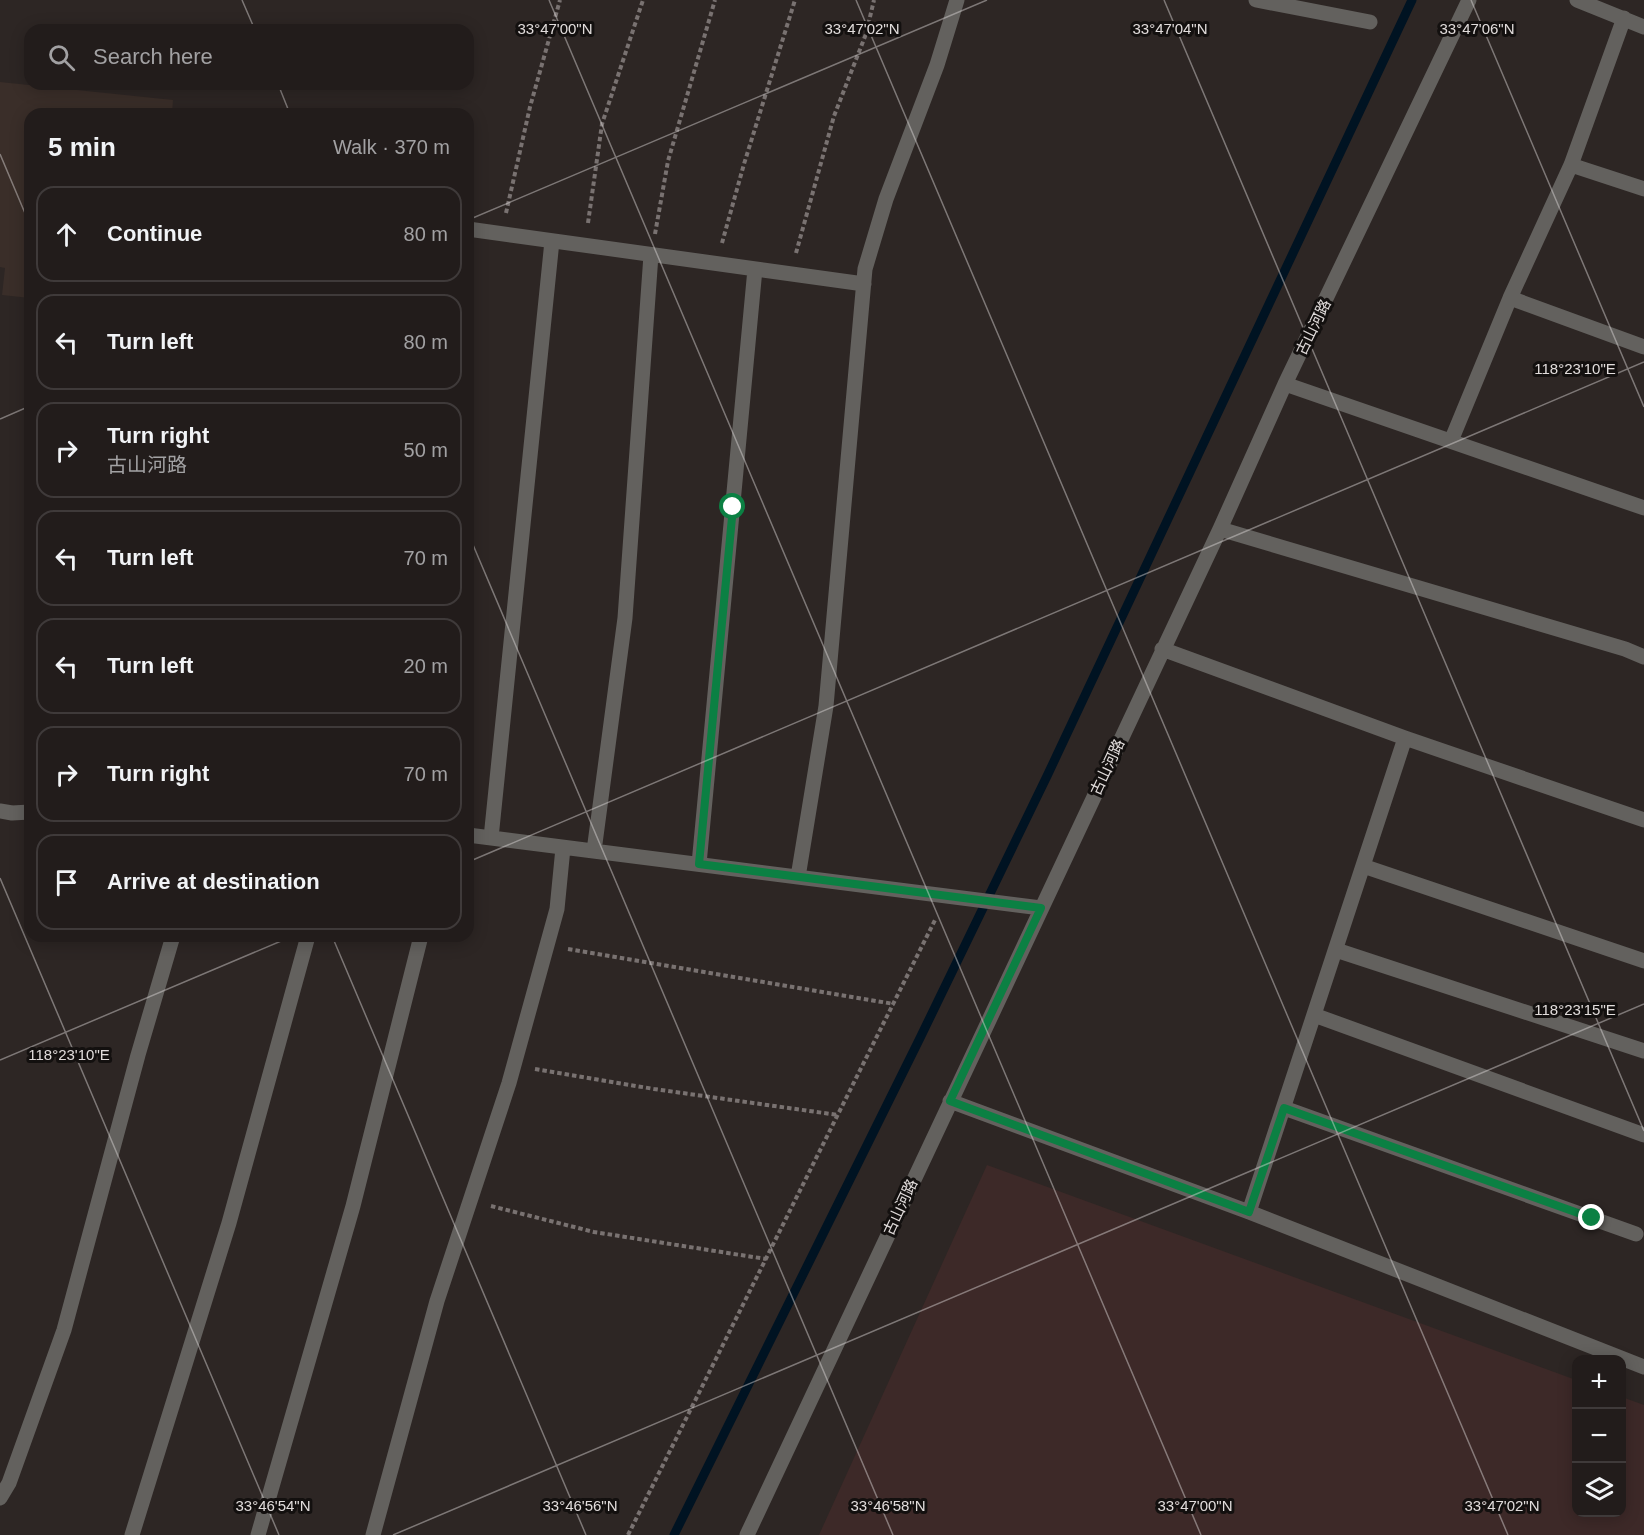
<!DOCTYPE html>
<html lang="en">
<head>
<meta charset="utf-8">
<style>
  :root { --surface:#221c1b; --page:#2e2928; --text:#f1f3f6; --muted:#a2a1a3; --line:#3f3a3a }
  body { margin:0; font-family:Helvetica,"Noto Sans SC",sans-serif; background:var(--page); color:var(--text) }
  .controls { position:absolute; right:18px; bottom:18px; display:grid; overflow:hidden; border-radius:12px; box-shadow:0 3px 15px #0003 }
  .controls button { width:54px; height:54px; display:grid; place-items:center; padding:0; border:0; border-bottom:2px solid var(--line); background:var(--surface); color:var(--text); font:30px sans-serif }
  .stop { position:absolute; width:18px; height:18px; margin:-14px; border:4px solid #0b8043; border-radius:50%; background:#fff }
  .stop.end { background:#0b8043; border-color:#fff; box-shadow:0 2px 6px #0008 }
  .list { margin:0; padding:0; list-style:none }
  h2 { display:flex; justify-content:space-between; align-items:center; height:78px; margin:0; padding:0 24px; font-size:26px }
  h2 small { font-size:20px; font-weight:400; color:var(--muted) }
  .list li { display:grid; grid-template-columns:39px 1fr auto; gap:18px; align-items:center; box-sizing:border-box; height:96px; margin:0 12px 12px; padding:0 12px; border:2px solid var(--line); border-radius:18px }
  .list b { display:block; font-size:22px; white-space:nowrap }
  .list p { margin:0; font-size:20px; white-space:nowrap; color:var(--muted) }
  .list em { font-size:20px; font-style:normal; color:var(--muted) }
  .icon { flex:none; width:33px; height:33px; fill:none; stroke:currentColor; stroke-width:2; stroke-linecap:round; stroke-linejoin:round }
  .map { position:relative; flex:none; width:1644px; height:1535px; overflow:hidden }
  .search { position:absolute; background:var(--surface); box-shadow:0 3px 15px #0003; left:24px; top:24px; width:450px; height:66px; display:flex; align-items:center; gap:15px; box-sizing:border-box; padding:0 21px; border-radius:18px; color:var(--muted); font-size:22px }
  .panel { position:absolute; background:var(--surface); box-shadow:0 3px 15px #0003; left:24px; top:108px; width:450px; height:834px; border-radius:18px }
  .map>svg:first-child { display:block }
</style>
</head>
<body>
<div class="map">
<svg width="1644" height="1535" viewBox="0 0 1644 1535">
  <rect width="100%" height="100%" fill="#2d2624"/>
  <path fill="#3d2928" d="M987,1165l589,215v132h46v-115l22,8v130h-825z"/>
  <path fill="#3a2e29" d="M0,82l173,18 -1,14h-142v184l-28,-3 3,-27 -5,-1z"/>
  <g fill="none" stroke-linecap="round" stroke-linejoin="round">
    <path stroke="#001322" stroke-width="9" d="M674,1535l247,-499 127,-262 364,-774"/>
    <path stroke="#797271" stroke-width="4" stroke-dasharray="4.5 3" stroke-linecap="butt" d="M506,213l24,-106 30,-107
      M588,223l14,-99 41,-124
      M655,234l13,-73 47,-161
      M722,243l22,-79 51,-164
      M796,253l38,-137 32,-82 8,-34
      M568,949l326,55
      M535,1069l119,20 184,26
      M491,1206l103,26 172,27
      M628,1535l308,-617"/>
    <path stroke="#63615e" stroke-width="15" d="M1256,0l114,22
      M1577,0l67,27
      M1571,165l73,24
      M468,229l396,55
      M1510,298l134,49
      M1285,384l359,124
      M1451,441l59,-143 61,-133 53,-147
      M1220,529l405,120 19,8
      M1162,649l243,89 239,82
      M0,811l12,2 18,-1
      M468,835l573,73
      M491,838l61,-597
      M594,851l31,-233 26,-363
      M699,864l56,-595
      M1363,866l281,95
      M798,877l28,-171 39,-437 21,-70 51,-134 20,-65
      M1336,950l308,101
      M1314,1015l330,120
      M950,1101l299,111 395,155
      M1284,1108l352,126
      M1249,1212l156,-474
      M0,1498l9,-15 55,-153 74,-275 35,-119
      M132,1535l97,-312 79,-287
      M258,1535l95,-329 68,-270
      M373,1535l64,-234 72,-218 48,-174 6,-61
      M747,1535l473,-1006 65,-145 184,-384"/>
  </g>
  <g fill="none" stroke-linecap="round" stroke-linejoin="round">
    <path stroke="#0b8043" stroke-width="8" d="M733,507l-34,357 342,44 -91,193 299,111 35,-104 308,110"/>
  </g>
  <path fill="none" stroke="#e1dcdb" stroke-width="1.5" stroke-opacity="0.45" d="M242,0l13,30M549,0l652,1535M856,0l652,1535M1164,0l480,1131M1471,0l173,407M278,84l12,30M0,154l30,71M468,220l519,-220M0,419l30,-13M468,533l425,1002M468,862l1176,-500M0,878l279,657M332,936l254,599M0,1060l293,-124M393,1535l1251,-531"/>
  <g text-anchor="middle" dominant-baseline="central" stroke-width="6" stroke-linejoin="round" paint-order="stroke">
    <g font-size="15" fill="#e1dcdb" stroke="#13100f">
      <text transform="translate(1313 327) rotate(-64)">古山河路</text>
      <text transform="translate(1107 767) rotate(-65)">古山河路</text>
      <text transform="translate(900 1207) rotate(-65)">古山河路</text>
    </g>
  </g>
  <g font-size="15" text-anchor="middle" fill="#e1dcdb" stroke="#13100f" stroke-width="6" stroke-linejoin="round" paint-order="stroke">
    <text x="555" y="34">33°47'00"N</text>
    <text x="862" y="34">33°47'02"N</text>
    <text x="1170" y="34">33°47'04"N</text>
    <text x="1477" y="34">33°47'06"N</text>
    <text x="1575" y="374">118°23'10"E</text>
    <text x="1575" y="1015">118°23'15"E</text>
    <text x="69" y="1060">118°23'10"E</text>
    <text x="273" y="1511">33°46'54"N</text>
    <text x="580" y="1511">33°46'56"N</text>
    <text x="888" y="1511">33°46'58"N</text>
    <text x="1195" y="1511">33°47'00"N</text>
    <text x="1502" y="1511">33°47'02"N</text>
  </g>
</svg>
<div class="controls">
<button>+</button>
<button>−</button>
<button><svg class="icon" aria-label="layers" viewBox="0 0 24 24"><path d="M12 4l9 5-9 5-9-5zM3 14l9 5 9-5"/></svg></button>
</div>
<div class="stop" style="left:733px;top:507px"></div>
<div class="stop end" style="left:1592px;top:1218px"></div>
<div class="search"><svg class="icon" aria-label="search" viewBox="0 0 24 24"><circle cx="10" cy="10" r="6"/><path d="M15 15l6 6"/></svg>Search here</div>
<section class="panel">
<h2>5 min<small>Walk · 370 m</small></h2>
<ul class="list">
<li><svg class="icon" aria-label="ahead" viewBox="0 0 24 24"><path d="M12 20V5M6 11l6-6 6 6"/></svg><div><b>Continue</b></div><em>80 m</em></li>
<li><svg class="icon" aria-label="left" viewBox="0 0 24 24"><path d="M17 20v-9H6M10 6l-5 5 5 5"/></svg><div><b>Turn left</b></div><em>80 m</em></li>
<li><svg class="icon" aria-label="right" viewBox="0 0 24 24"><path d="M7 20v-9h11M14 6l5 5-5 5"/></svg><div><b>Turn right</b><p>古山河路</p></div><em>50 m</em></li>
<li><svg class="icon" aria-label="left" viewBox="0 0 24 24"><path d="M17 20v-9H6M10 6l-5 5 5 5"/></svg><div><b>Turn left</b></div><em>70 m</em></li>
<li><svg class="icon" aria-label="left" viewBox="0 0 24 24"><path d="M17 20v-9H6M10 6l-5 5 5 5"/></svg><div><b>Turn left</b></div><em>20 m</em></li>
<li><svg class="icon" aria-label="right" viewBox="0 0 24 24"><path d="M7 20v-9h11M14 6l5 5-5 5"/></svg><div><b>Turn right</b></div><em>70 m</em></li>
<li><svg class="icon" aria-label="arrive" viewBox="0 0 24 24"><path d="M6 21V4h12l-3 4 3 4H6"/></svg><div><b>Arrive at destination</b></div></li>
</ul>
</section>
</div>
</body>
</html>
